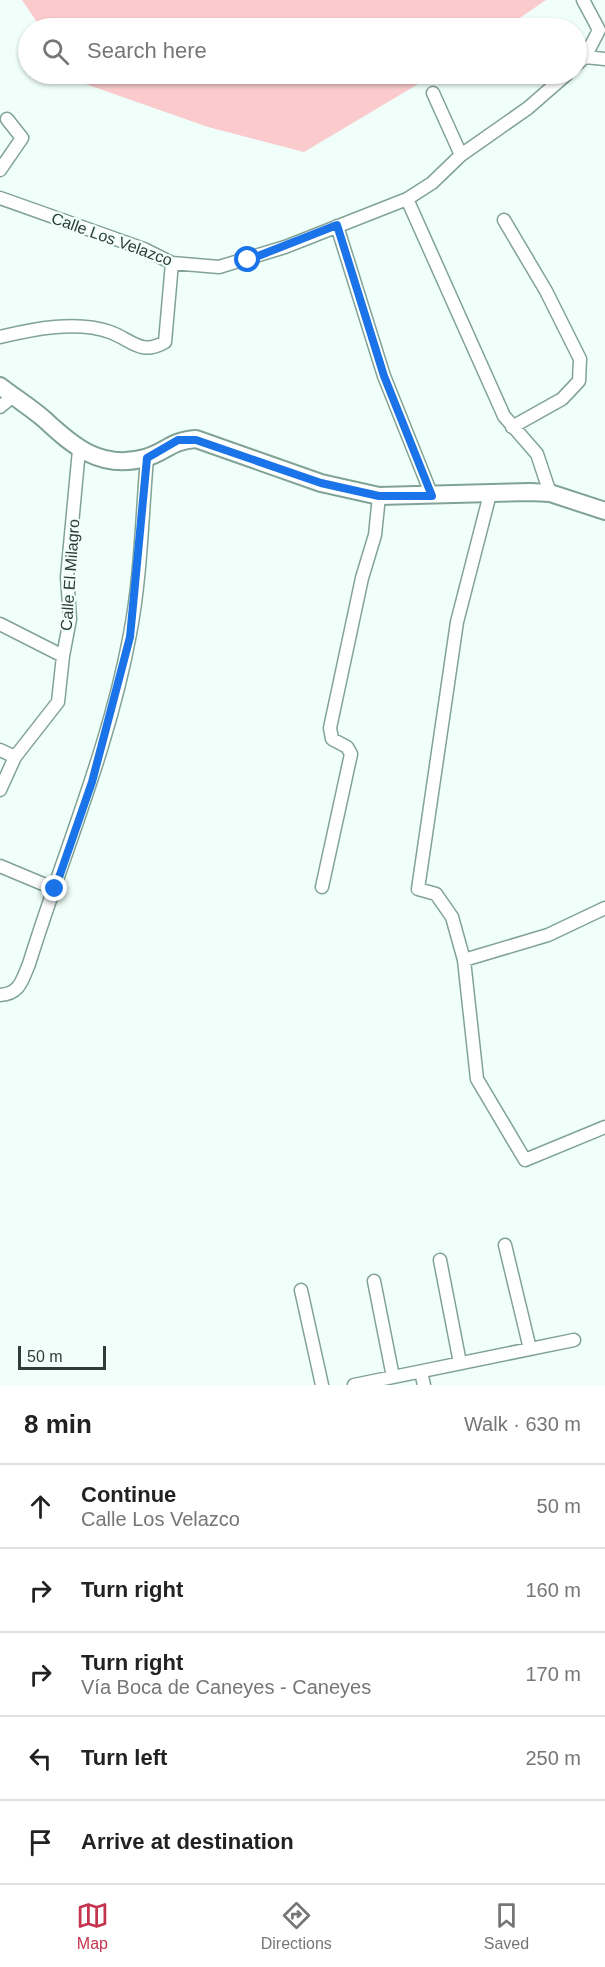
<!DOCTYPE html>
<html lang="en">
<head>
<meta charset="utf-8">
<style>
  :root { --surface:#fff; --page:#f2f2f2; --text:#222; --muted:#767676; --line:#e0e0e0; --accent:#c5344f }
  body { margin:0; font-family:Arial,sans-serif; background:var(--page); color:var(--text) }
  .scale { position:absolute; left:18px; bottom:15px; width:88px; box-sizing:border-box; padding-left:6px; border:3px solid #2e3d37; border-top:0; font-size:16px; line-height:21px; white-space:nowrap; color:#2e3d37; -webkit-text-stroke:4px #f0fff9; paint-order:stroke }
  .stop { position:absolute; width:18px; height:18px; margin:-14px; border:4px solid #1a73e8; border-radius:50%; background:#fff }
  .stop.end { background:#1a73e8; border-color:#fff; box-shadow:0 2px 6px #0008 }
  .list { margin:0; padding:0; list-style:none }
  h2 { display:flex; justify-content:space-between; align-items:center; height:78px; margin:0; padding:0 24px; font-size:26px }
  h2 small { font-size:20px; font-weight:400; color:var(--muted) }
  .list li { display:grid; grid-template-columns:39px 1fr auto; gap:18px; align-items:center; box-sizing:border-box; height:84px; padding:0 24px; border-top:2px solid var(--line) }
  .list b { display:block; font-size:22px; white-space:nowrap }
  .list p { margin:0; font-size:20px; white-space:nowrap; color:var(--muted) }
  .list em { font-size:20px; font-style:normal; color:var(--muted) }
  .icon { flex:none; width:33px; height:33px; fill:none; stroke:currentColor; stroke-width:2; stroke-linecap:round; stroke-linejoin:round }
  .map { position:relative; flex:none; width:605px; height:1385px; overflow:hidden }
  .search { position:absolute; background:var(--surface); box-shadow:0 2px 4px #0004; left:18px; right:18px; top:18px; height:66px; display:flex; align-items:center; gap:15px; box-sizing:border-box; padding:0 21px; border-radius:33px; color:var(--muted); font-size:22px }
  .sheet { height:498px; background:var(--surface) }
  nav { display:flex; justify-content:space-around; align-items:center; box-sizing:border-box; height:84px; border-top:2px solid var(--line); background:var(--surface); font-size:16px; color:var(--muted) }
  nav a { display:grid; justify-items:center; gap:3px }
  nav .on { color:var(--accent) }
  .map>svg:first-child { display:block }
</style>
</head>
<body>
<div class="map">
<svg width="605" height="1385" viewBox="0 0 605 1385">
  <rect width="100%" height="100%" fill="#f0fff9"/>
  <path fill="#facacc" d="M22,0h524l-41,28h-464z
    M72,74h363l-131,78 -96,-25 -131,-46z"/>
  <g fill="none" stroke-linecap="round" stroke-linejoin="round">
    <g stroke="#81a396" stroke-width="15">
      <path id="minor" d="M585,57l20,2
        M576,65l9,-8 14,-27 -16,-30
        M433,93l28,62
        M0,170l22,-32 -15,-19
        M0,198l144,51 28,14 47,4 66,-20 122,-48 25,-16 29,-28 67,-47 39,-34
        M407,199l97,217 33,38 13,39
        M504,220l42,71 34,68 -1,22 -17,18 -50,28
        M337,226l47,150 48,120
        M0,337c33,-8 77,-17 110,-5 22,8 31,24 55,10l7,-79
        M0,407l13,-11
        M490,494l-33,128 -39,267 18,5 16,23 12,43 13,119 48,81 80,-33
        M0,624l63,32
        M0,750l15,7
        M0,790l15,-33 43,-55 5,-46 7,-37 -3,-42 12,-127
        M0,866l55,23
        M322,887l29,-133 -4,-7 -15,-8 -2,-11 32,-150 13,-43 4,-39
        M464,960l84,-25 57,-27
        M0,995c20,-1 22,-15 29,-31 34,-110 80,-216 101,-330 11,-57 12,-118 17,-176
        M505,1245l25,104
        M440,1260l20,103
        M374,1281l19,96
        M301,1290l21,95
        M421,1372l3,13
        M354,1385l220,-45"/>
    </g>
    <g stroke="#81a396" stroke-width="20">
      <path id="tertiary" d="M0,386c14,11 30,21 44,33 30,28 57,51 101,39 22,-6 24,-17 51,-19l125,44 58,13 151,-4 20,1 55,18"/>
    </g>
    <use href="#minor" stroke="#fff" stroke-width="12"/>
    <use href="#tertiary" stroke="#fff" stroke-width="16"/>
  </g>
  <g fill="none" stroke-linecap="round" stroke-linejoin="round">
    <path stroke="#1a73e8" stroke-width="8" d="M55,889l37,-107 38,-145 17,-179 31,-18h18l125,43 58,13h53l-48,-120 -47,-151 -89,35"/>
  </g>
  <g text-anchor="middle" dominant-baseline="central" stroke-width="4.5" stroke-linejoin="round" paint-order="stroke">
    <g font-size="16" fill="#2e3d37" stroke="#f0fff9">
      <text transform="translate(112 239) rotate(20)">Calle Los Velazco</text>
      <text transform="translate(70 575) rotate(-86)">Calle El Milagro</text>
    </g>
  </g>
</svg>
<div class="scale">50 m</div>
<div class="stop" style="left:248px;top:260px"></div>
<div class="stop end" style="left:55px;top:889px"></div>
<div class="search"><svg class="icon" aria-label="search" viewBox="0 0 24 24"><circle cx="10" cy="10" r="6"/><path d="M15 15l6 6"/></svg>Search here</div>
</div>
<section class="sheet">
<h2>8 min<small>Walk · 630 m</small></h2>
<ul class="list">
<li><svg class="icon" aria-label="ahead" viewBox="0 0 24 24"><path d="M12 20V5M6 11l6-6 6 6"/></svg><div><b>Continue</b><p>Calle Los Velazco</p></div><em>50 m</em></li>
<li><svg class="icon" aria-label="right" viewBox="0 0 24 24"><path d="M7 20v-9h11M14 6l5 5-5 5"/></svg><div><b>Turn right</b></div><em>160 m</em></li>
<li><svg class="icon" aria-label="right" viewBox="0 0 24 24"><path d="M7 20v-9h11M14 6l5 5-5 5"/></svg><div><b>Turn right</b><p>Vía Boca de Caneyes - Caneyes</p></div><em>170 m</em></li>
<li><svg class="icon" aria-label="left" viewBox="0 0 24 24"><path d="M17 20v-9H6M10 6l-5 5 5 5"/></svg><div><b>Turn left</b></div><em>250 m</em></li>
<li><svg class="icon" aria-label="arrive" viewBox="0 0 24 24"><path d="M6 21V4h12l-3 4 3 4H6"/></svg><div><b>Arrive at destination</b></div></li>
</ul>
</section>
<nav>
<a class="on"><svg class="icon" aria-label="map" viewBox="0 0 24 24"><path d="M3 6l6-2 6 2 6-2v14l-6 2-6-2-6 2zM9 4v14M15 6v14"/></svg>Map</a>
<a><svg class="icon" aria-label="directions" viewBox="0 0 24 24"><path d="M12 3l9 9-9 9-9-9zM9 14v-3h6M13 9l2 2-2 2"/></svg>Directions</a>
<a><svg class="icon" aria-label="saved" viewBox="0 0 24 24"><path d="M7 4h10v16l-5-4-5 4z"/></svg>Saved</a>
</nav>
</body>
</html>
